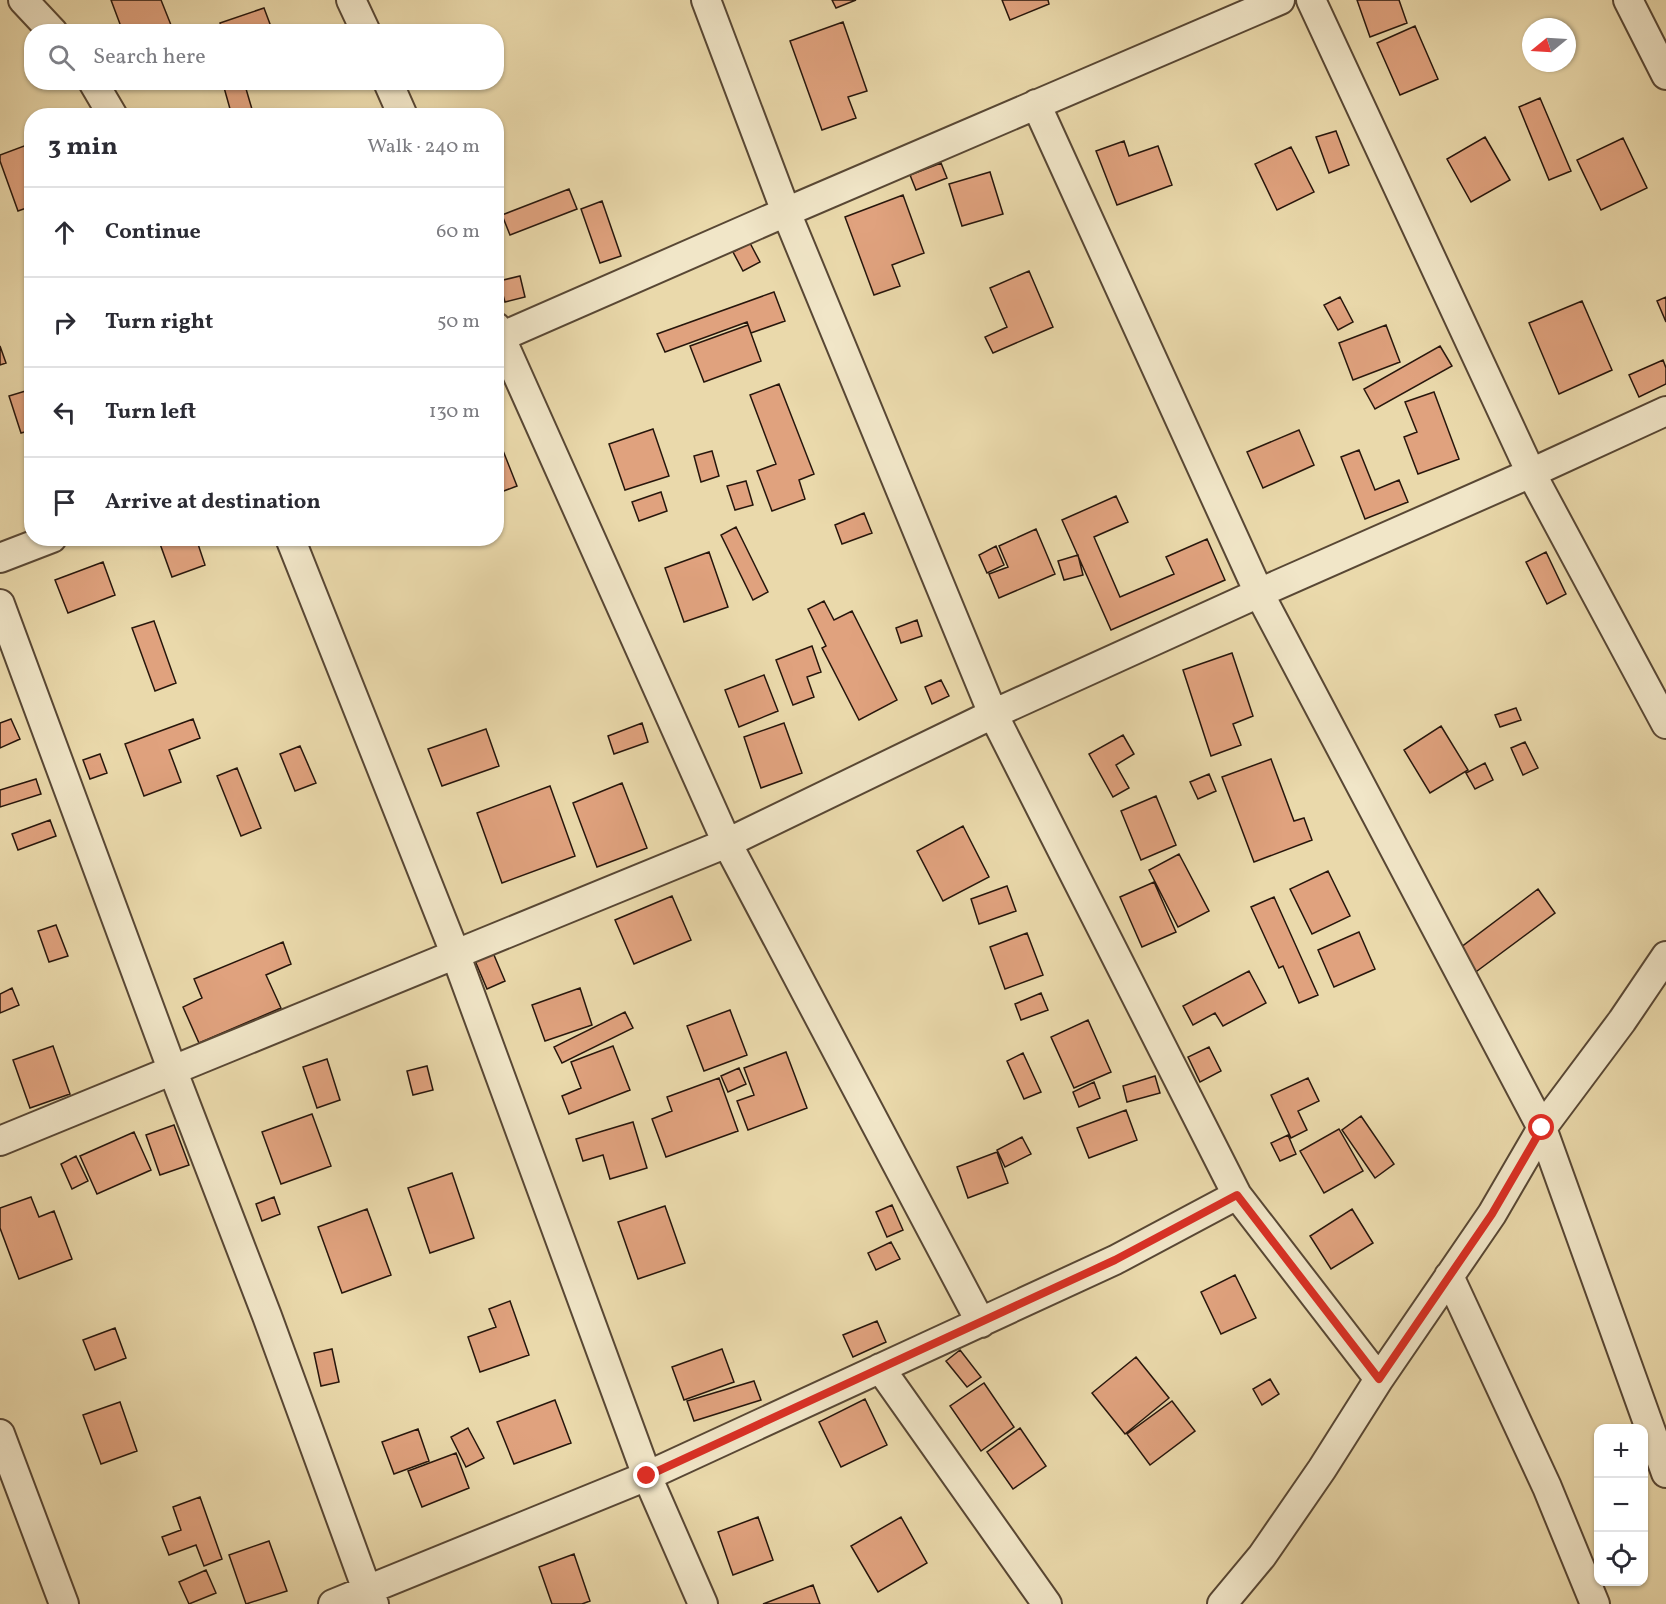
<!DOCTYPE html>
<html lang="en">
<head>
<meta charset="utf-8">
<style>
  :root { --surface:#fff; --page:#f2f2f3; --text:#2b2b33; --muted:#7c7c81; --line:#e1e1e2 }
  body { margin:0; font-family:Vollkorn,serif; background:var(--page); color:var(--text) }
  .controls { position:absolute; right:18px; bottom:18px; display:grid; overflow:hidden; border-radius:12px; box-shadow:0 2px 4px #0004 }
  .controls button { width:54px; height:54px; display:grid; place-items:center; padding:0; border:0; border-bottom:2px solid var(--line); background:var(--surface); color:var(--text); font:30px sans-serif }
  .compass { position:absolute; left:1522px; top:18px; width:54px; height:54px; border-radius:50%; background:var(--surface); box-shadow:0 2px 4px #0004; rotate:252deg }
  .stop { position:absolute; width:18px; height:18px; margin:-14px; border:4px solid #d93025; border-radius:50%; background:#fff }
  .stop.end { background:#d93025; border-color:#fff; box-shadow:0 2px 6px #0008 }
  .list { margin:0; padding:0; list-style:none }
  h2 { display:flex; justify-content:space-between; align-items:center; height:78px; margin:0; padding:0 24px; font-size:26px }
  h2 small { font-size:20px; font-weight:400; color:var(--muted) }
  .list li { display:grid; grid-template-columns:39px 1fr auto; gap:18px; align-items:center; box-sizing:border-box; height:90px; padding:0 24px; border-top:2px solid var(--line) }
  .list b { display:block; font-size:22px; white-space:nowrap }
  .list em { font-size:20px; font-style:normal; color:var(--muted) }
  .icon { flex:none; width:33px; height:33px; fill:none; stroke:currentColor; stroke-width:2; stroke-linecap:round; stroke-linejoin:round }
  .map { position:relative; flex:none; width:1666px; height:1604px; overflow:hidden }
  .search { position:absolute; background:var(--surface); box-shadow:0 2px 4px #0004; left:24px; top:24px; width:480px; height:66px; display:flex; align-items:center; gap:15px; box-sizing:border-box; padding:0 21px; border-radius:24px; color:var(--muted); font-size:22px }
  .panel { position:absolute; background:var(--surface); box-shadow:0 2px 4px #0004; left:24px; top:108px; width:480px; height:438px; border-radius:24px }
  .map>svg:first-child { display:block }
</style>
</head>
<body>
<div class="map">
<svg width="1666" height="1604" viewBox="0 0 1666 1604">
  <rect width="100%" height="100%" fill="#ead9ab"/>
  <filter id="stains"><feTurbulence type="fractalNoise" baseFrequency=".00333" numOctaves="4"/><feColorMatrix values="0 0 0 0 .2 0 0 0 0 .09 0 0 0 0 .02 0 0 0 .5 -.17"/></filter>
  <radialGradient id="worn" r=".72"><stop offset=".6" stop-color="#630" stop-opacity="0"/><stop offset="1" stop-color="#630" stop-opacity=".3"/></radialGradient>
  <path fill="#e0a27e" stroke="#27160c" stroke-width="1.5" d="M111,0h50l10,25 -16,7h-32z
    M832,0h24l-20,8z
    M1002,0h46l1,4 -39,16z
    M1357,0h42l8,23 -37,14z
    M264,8l9,24h-50l-3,-9z
    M843,22l24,69 -19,6 8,21 -34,12 -32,-89z
    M1415,26l23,53 -38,16 -23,-52z
    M228,82h16l10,34h-22l-9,-32z
    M1540,98l31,73 -22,9 -30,-73z
    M1336,131l13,34 -20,8 -13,-36z
    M1485,137l25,43 -39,22 -24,-43z
    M1623,138l24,50 -46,22 -24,-50z
    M1124,141l5,15 29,-10 14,39 -55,20 -21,-54z
    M32,143v63l-14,5 -18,-50v-6z
    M1291,147l23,45 -37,18 -22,-46z
    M941,163l6,15 -31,12 -6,-15z
    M990,172l13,42 -41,12 -13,-42z
    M569,189l8,20 -67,26 -8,-20z
    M903,195l21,58 -32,12 8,21 -26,9 -29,-78z
    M602,201l19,55 -21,7 -19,-54z
    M750,243l10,19 -17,9 -10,-19z
    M1029,271l24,56 -60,26 -8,-16 22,-10 -17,-39z
    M520,276l5,21 -20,5 -6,-21z
    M774,292l11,29 -34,12 -4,-11 -82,30 -8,-18z
    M1340,297l13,25 -15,8 -14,-25z
    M1666,297v25l-9,-21z
    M1582,301l30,69 -53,24 -30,-71z
    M748,325l13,36 -57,21 -14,-36z
    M1386,325l14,37 -47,18 -14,-37z
    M0,346l6,17 -6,2z
    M1440,346l12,20 -77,43 -11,-20z
    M1663,360l3,8v16l-27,13 -10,-22z
    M779,384l35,90 -15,6 6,19 -33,12 -15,-40 19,-7 -26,-69z
    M32,389v41l-11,3 -12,-37z
    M1434,392l25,67 -41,15 -14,-37 13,-5 -12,-30z
    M653,429l16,47 -44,14 -16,-46z
    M1299,430l15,35 -51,23 -16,-36z
    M496,433l21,53 -21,8z
    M1359,450l16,40 24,-10 9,22 -43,17 -24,-62z
    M712,451l7,25 -18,6 -7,-26z
    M746,481l7,24 -18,5 -8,-24z
    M661,492l6,19 -28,10 -7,-19z
    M1116,496l12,26 -34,15 26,60 54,-23 -8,-17 41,-18 18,41 -114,50 -49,-110z
    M864,513l8,20 -30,11 -7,-19z
    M736,527l32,65 -15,8 -32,-65z
    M1036,529l19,45 -56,24 -10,-24 19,-7 -9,-21z
    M165,538h31l9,27 -33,12 -13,-36z
    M996,546l8,19 -17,8 -8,-18z
    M709,552l19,55 -44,15 -19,-54z
    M1546,552l20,42 -19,10 -21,-42z
    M1078,555l5,20 -19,5 -6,-19z
    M103,562l12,33 -47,18 -13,-33z
    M824,601l10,19 18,-9 45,89 -38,20 -37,-72 4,-2 -18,-37z
    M917,620l5,16 -21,7 -5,-15z
    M154,621l22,62 -21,8 -23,-63z
    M812,646l9,26 -14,5 7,20 -21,8 -17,-45z
    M1232,653l21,63 -20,8 8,21 -30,11 -28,-86z
    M764,675l14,36 -39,16 -14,-37z
    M941,680l8,16 -17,8 -7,-17z
    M1516,708l5,12 -21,7 -5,-12z
    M11,719l9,20 -20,9v-25z
    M193,719l7,19 -31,12 12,32 -37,14 -19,-52z
    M642,723l6,19 -34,12 -6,-18z
    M784,723l18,50 -41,15 -17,-51z
    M1441,726l27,44 -38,23 -26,-43z
    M486,729l13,37 -57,20 -14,-37z
    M1123,735l11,19 -18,11 13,23 -16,9 -24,-43z
    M1525,742l13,26 -15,7 -12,-27z
    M300,746l16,37 -21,8 -15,-37z
    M100,754l7,19 -17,6 -7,-19z
    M1271,759l23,62 10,-3 8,22 -58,22 -32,-85z
    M1485,763l8,17 -18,9 -9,-16z
    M237,768l24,60 -20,8 -24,-60z
    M1209,774l7,17 -18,8 -8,-17z
    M36,779l5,15 -41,13v-17z
    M622,783l25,65 -50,19 -24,-64z
    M550,786l25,70 -73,27 -25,-70z
    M1156,796l20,49 -35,15 -20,-49z
    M50,820l6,16 -38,14 -6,-16z
    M963,826l26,51 -46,24 -26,-50z
    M1179,854l30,57 -31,16 -29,-57z
    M1328,871l22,45 -38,18 -22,-45z
    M1154,882l22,50 -34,15 -22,-50z
    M1007,886l9,25 -37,13 -8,-25z
    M1538,889l17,24 -86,64 -17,-23z
    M672,896l19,44 -57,24 -19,-44z
    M1274,897l44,98 -19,8 -16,-37 -4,2 -28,-61z
    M56,925l12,31 -19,6 -11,-31z
    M1359,932l16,37 -41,18 -16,-37z
    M1027,933l16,42 -38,14 -15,-42z
    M283,942l8,22 -25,11 15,33 -82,35 -16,-36 19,-9 -8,-19z
    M491,948l14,33 -18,8 -14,-33z
    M1249,971l17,32 -43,23 -8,-13 -22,12 -10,-19z
    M12,988l7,17 -19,8v-19z
    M580,988l12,37 -47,16 -13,-36z
    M1041,993l7,17 -27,10 -6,-16z
    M730,1010l17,45 -43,16 -17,-45z
    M625,1012l8,16 -71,35 -8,-16z
    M1088,1020l23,52 -37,16 -23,-51z
    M53,1046l17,48 -40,14 -17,-48z
    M613,1046l17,44 -61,24 -7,-18 19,-8 -10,-26z
    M1209,1047l12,24 -21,11 -12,-25z
    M786,1052l21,56 -59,22 -11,-29 17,-6 -10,-27z
    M1023,1053l18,39 -17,7 -17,-38z
    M327,1059l13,41 -23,8 -14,-41z
    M427,1066l6,24 -20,5 -6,-24z
    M739,1068l7,16 -18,8 -7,-16z
    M1155,1076l5,17 -33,9 -4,-16z
    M719,1078l19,53 -72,26 -14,-38 20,-8 -5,-14z
    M1308,1078l11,23 -21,10 9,19 -16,8 -20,-43z
    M1094,1082l6,16 -21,9 -6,-15z
    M1126,1110l11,30 -48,18 -12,-30z
    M312,1114l19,52 -50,18 -19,-52z
    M1361,1116l33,48 -19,14 -33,-48z
    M633,1122l14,46 -37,11 -7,-24 -20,6 -7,-22z
    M174,1125l15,40 -29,10 -14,-40z
    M1339,1129l24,42 -39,22 -24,-42z
    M134,1132l17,38 -54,24 -17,-38z
    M1288,1135l8,19 -16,7 -9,-18z
    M1022,1137l9,17 -26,13 -8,-17z
    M997,1152l11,31 -40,15 -11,-31z
    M76,1156l12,25 -16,8 -11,-25z
    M452,1173l22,65 -44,15 -22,-65z
    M31,1197l8,20 15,-6 18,48 -53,20 -19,-51v-20z
    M274,1197l6,17 -18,7 -6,-17z
    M892,1205l11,25 -16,7 -11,-25z
    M665,1206l20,57 -47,16 -20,-57z
    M367,1209l24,66 -49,18 -24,-66z
    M1352,1209l21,34 -42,26 -21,-33z
    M891,1242l9,17 -24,11 -8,-17z
    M1235,1275l21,43 -35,16 -20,-42z
    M510,1301l19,54 -49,17 -12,-35 28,-10 -7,-18z
    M877,1321l9,21 -33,15 -10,-22z
    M115,1328l11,30 -31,12 -12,-30z
    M332,1349l7,33 -18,4 -7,-33z
    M722,1349l12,33 -50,18 -12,-33z
    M960,1350l21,27 -14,10 -21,-26z
    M1136,1357l33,41 -44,36 -33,-41z
    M1270,1379l9,15 -17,11 -9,-16z
    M754,1381l7,19 -67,21 -7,-20z
    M984,1383l30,44 -33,24 -31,-45z
    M865,1399l22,46 -46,22 -22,-45z
    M555,1400l16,43 -57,21 -17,-42z
    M1172,1401l23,30 -45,34 -23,-31z
    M120,1402l17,49 -36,13 -18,-49z
    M468,1428l16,30 -18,9 -15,-30z
    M1020,1428l26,38 -33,23 -26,-37z
    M418,1429l11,32 -35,13 -12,-32z
    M456,1453l13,35 -47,19 -14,-36z
    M200,1497l22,62 -18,7 -8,-21 -27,10 -7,-18 19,-7 -8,-23z
    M758,1517l15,43 -40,15 -15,-43z
    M901,1517l26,46 -49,29 -27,-46z
    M269,1541l18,50 -41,13 -17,-49z
    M574,1554l16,47 -8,3h-30l-13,-37z
    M206,1570l10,23 -27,11 -10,-22z
    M813,1585l7,19h-57z"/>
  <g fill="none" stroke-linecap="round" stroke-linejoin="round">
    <g stroke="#584734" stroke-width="32">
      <path id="minor" d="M23,0l30,32
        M351,0l15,32
        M706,0l80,212 207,502 244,481 142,184
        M1311,0l220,473 135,251
        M1628,0l38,75
        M93,82l20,34
        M388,82l15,34
        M1036,104l223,489 283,535 124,345
        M496,327l231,516 254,480
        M496,339l290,-127 494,-212
        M290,538l165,415 192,523 56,128
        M0,558l52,-20
        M0,604l172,465 95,247 100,274 7,14
        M0,1141l727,-298 266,-129 266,-121 272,-120 135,-62
        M1449,1276l98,211 48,117
        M880,1368l167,236
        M0,1434l64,170
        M333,1604l314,-128 468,-216 122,-65
        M1222,1604l40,-48 60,-87 57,-90 113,-165 50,-86 80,-107 44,-65"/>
    </g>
    <use href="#minor" stroke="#f1e6c8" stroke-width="28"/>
  </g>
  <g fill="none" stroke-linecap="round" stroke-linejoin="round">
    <path stroke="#d93025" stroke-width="8" d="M647,1476l468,-216 122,-65 142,184 113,-165 50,-86"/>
  </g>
  <rect width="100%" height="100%" filter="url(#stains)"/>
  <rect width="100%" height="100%" fill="url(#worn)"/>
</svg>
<div class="controls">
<button>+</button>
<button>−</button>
<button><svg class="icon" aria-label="locate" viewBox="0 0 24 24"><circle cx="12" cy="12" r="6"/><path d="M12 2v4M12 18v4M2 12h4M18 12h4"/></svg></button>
</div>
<svg class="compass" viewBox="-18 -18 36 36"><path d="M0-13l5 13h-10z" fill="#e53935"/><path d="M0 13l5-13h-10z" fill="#7c7c81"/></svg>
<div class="stop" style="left:1542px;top:1128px"></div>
<div class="stop end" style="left:647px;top:1476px"></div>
<div class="search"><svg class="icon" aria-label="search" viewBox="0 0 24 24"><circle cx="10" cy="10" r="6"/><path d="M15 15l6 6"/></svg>Search here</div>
<section class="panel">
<h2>3 min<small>Walk · 240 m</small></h2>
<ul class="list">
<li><svg class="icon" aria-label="ahead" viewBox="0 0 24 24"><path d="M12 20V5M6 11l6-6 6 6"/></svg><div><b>Continue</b></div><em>60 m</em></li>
<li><svg class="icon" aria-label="right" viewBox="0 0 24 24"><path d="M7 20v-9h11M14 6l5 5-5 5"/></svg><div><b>Turn right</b></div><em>50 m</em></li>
<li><svg class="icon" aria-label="left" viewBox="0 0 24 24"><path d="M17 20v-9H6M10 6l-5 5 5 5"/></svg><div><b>Turn left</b></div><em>130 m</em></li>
<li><svg class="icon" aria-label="arrive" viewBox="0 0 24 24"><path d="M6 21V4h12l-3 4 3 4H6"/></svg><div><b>Arrive at destination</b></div></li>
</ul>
</section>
</div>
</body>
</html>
